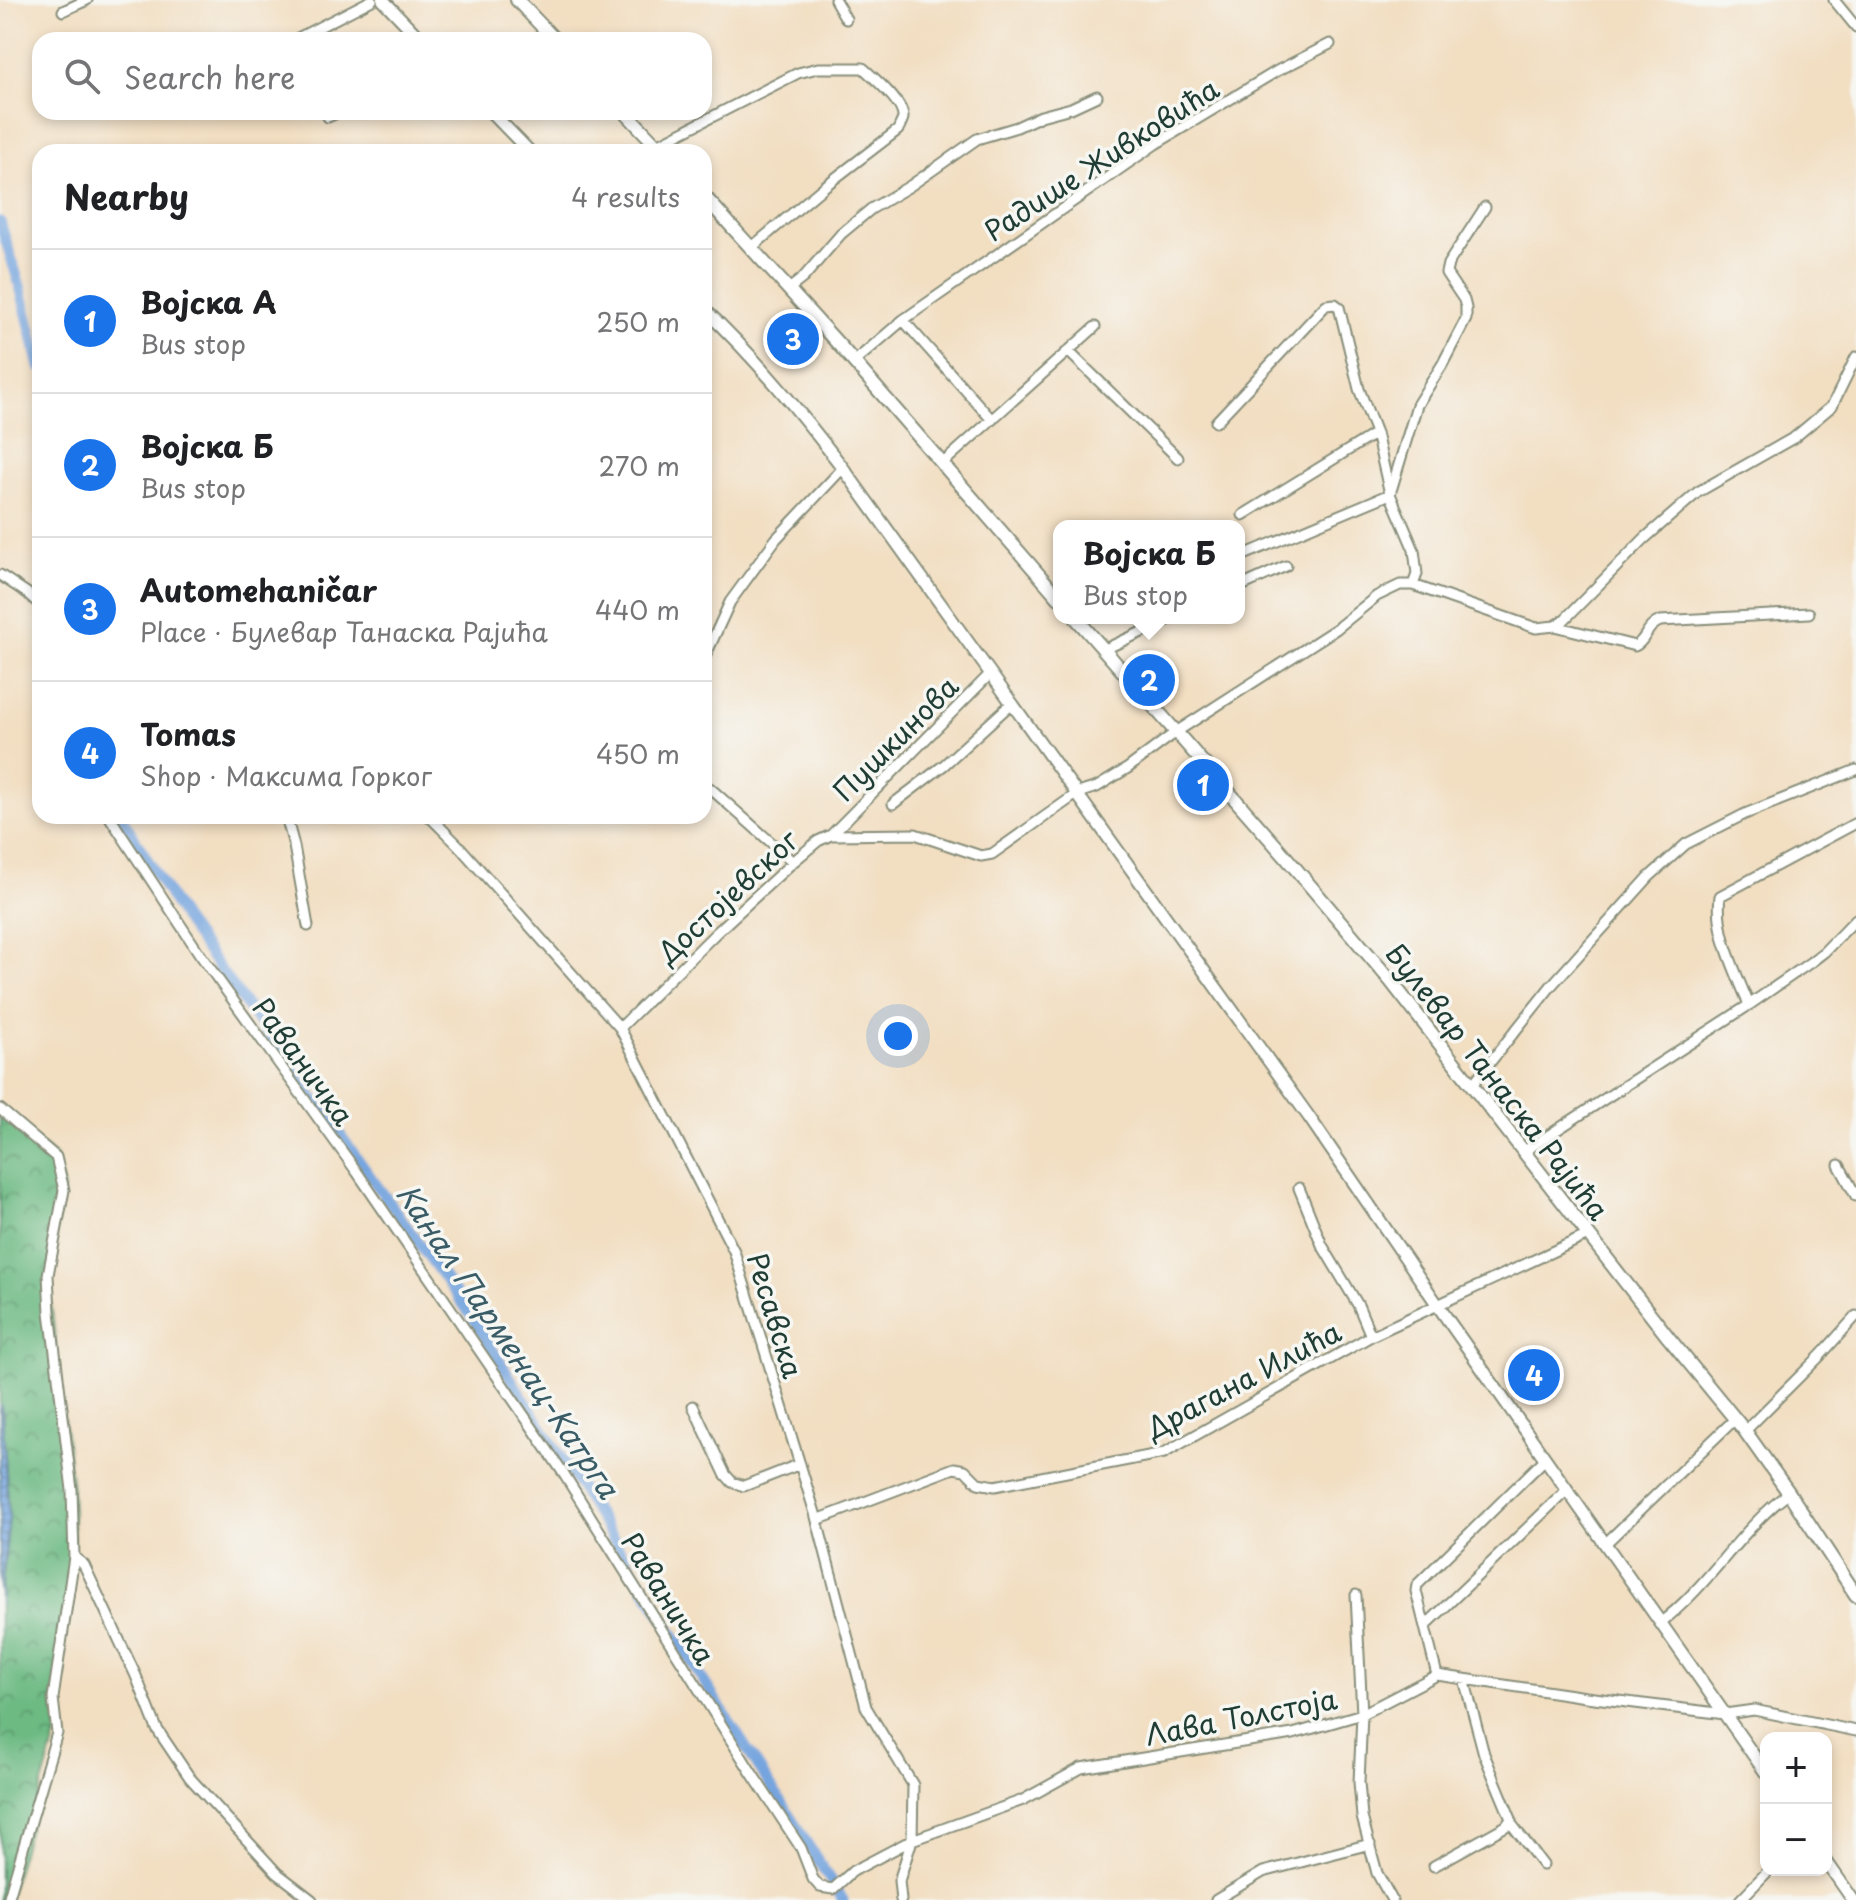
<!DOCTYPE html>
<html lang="en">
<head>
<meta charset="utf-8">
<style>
  :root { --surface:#fff; --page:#f6f6f6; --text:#202124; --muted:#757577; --line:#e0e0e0; --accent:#1a73e8 }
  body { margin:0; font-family:"Playpen Sans",sans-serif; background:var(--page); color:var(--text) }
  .controls { position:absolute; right:24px; bottom:24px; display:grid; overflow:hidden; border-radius:16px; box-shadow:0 4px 12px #0003 }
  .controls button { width:72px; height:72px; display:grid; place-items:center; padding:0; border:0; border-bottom:2px solid var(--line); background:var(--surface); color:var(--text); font:40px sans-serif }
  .you { position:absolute; left:898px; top:1036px; width:28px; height:28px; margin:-20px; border:6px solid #fff; border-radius:50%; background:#1a73e8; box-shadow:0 0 0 12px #1a73e833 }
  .badge { display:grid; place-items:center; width:52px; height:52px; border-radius:50%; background:var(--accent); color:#fff; font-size:26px; font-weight:700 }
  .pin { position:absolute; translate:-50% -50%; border:4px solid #fff; box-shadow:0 2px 8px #0006 }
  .popup { position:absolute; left:1053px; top:520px; width:192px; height:104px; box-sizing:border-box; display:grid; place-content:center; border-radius:16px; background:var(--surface); filter:drop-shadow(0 2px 6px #0005); font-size:26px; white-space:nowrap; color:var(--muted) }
  .popup b { font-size:30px; color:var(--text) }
  .popup::after { content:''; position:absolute; left:50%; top:100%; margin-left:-16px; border:16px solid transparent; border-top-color:var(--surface) }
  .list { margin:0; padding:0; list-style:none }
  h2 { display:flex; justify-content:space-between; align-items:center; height:104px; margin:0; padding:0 32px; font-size:34px }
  h2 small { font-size:26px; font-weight:400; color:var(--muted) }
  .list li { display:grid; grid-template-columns:52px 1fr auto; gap:24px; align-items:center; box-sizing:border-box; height:144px; padding:0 32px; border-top:2px solid var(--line) }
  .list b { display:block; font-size:30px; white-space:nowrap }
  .list p { margin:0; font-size:26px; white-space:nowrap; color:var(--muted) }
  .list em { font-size:26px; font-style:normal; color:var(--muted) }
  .icon { flex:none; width:44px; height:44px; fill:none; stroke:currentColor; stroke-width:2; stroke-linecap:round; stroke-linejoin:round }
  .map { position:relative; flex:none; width:1856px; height:1900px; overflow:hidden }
  .search { position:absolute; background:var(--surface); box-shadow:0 4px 12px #0003; left:32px; top:32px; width:680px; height:88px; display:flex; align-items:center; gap:20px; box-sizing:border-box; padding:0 28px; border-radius:24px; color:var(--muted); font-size:30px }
  .panel { position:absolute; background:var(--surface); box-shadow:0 4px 12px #0003; left:32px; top:144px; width:680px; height:680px; border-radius:24px }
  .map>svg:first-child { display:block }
</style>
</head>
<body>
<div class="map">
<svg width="1856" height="1900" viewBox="0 0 1856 1900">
  <defs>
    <pattern id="forest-crowns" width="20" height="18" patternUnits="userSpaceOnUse" patternTransform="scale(2)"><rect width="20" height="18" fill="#6dba83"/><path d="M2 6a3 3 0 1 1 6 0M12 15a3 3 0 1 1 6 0" fill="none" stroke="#59986c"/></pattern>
    <pattern id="water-rules" width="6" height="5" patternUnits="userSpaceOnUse" patternTransform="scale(2)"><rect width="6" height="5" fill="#74a4de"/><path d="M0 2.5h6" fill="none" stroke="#5f87b5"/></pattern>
  </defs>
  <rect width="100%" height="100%" fill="#f6f6f2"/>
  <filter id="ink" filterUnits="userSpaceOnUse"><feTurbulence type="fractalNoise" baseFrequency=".0125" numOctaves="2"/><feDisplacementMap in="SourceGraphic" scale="16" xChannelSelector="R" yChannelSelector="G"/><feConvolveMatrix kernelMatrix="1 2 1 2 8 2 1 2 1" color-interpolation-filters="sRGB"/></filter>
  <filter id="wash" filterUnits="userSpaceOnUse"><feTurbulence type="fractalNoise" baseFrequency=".006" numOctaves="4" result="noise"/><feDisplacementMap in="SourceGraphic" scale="32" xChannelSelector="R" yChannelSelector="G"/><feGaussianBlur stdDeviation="1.8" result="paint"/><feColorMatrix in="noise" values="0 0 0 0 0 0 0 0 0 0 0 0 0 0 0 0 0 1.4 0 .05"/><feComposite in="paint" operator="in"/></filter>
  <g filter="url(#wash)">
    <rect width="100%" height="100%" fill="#f2dec1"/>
    <path fill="url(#forest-crowns)" stroke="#467c5c" stroke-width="2" d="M0,1109l56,48 8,33 -16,85 24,215 2,67 -21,141 4,35 -49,167h-8v-295l9,-87 -7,-109 -2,-5z"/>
    <path fill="url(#water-rules)" stroke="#4a7089" stroke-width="2" d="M0,1404l2,5 7,109 -9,87z"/>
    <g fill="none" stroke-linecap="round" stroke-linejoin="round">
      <path stroke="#74a4de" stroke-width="11" d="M0,222l20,64 20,81
        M121,816l63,104 282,388 377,592"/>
    </g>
  </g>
  <g filter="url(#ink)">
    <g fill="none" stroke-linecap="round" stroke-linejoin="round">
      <g stroke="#888e7a" stroke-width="13">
        <path id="minor" d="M835,0l11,19
          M1834,0l22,27
          M63,11l24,-11
          M294,40l78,-40
          M328,117l11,-5
          M657,145l141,-72 20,-5h45c11,10 41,35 40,50 0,2 -5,11 -5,12l-73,56 -73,61
          M789,289l14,-11 38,-44 30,-25 39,-23 67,-47 40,-12 24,-11 30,-8 26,-12
          M903,320l89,100
          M704,326l6,-11
          M1068,351l110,107
          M854,362l49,-42 251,-175 123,-74 53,-27
          M1216,422l110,-117 9,-1 4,3 20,82 17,44 14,61 24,56 3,24 -4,11
          M942,464l153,-137
          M1243,515l133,-82
          M1239,557l151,-63 27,-89 25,-40 24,-46v-11l-2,-8 -18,-27 2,-9 37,-57
          M0,575l27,18 13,12
          M1239,587l47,-21
          M1555,626l80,20c12,-6 10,-19 25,-25l149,-8
          M1103,650l69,-32
          M704,659l26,-57 46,-63 67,-71
          M710,788l83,74
          M893,804l51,-39 68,-62
          M109,816l90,137 158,219 205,299 189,301 50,76 12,31 7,8 13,2 20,-18 59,-31 111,-40 58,-32 212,-34 69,-20 75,-39 149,22 139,17 29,-4 102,21
          M286,816l8,30 14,80
          M429,816l29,29 162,183 114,223 81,262 51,194 47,78 -1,55 -13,41 2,19
          M831,835l160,-162
          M1749,1005c-13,-34 -34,-71 -29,-109l136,-73
          M620,1028l96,-95 77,-71 25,-21 13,-6 84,-1 66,22 11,-2 86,-61 19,-6 31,-19 48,-36 160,-103 41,-33 23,-11h13l123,43 19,-2 8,-5 81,-82 54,-47 97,-55 37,-31 24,-49
          M1472,1085l79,-99 98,-109 37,-33 59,-30 111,-44
          M0,1109l56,48 8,33 -16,85 2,37 22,178 2,67 -21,141 4,35 -49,167
          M1523,1152l226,-147 62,-43 13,-10 32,-33
          M1839,1165l17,31
          M1299,1188l23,57 36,60 13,31
          M693,1406l32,68 7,8 12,4 56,-22
          M1745,1431l75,-75 36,-40
          M817,1520l137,-52 11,2 13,13 17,3 169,-33 207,-117 217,-101
          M1606,1543l129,-124
          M74,1557l10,8 52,111 21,53 33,49 87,95 35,27
          M1356,1595l6,119 -3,68 3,35 15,56 15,27
          M1660,1623c49,-37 80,-94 129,-130
          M1425,1626l142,-136
          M1437,1675l-21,-84 1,-6 128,-126
          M1510,1822l33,43
          M1434,1866l72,-40 5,-7 -27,-65 -20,-75
          M1216,1900l47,-28 107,-28
          M1740,1900l29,-30"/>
      </g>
      <g stroke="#888e7a" stroke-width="15">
        <path id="tertiary" d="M383,0l38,40
          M491,112l39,40
          M704,309c52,49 96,103 139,159l466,649 141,206 316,450
          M1826,1861l27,39"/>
      </g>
      <g stroke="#888e7a" stroke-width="16">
        <path id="secondary" d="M517,0l38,40
          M625,112l38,40
          M704,196l137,151 218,251
          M1076,618l208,237 106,125 278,357 77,94 44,62 67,102"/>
      </g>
      <use href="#minor" stroke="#fff" stroke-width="9"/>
      <use href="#tertiary" stroke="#fff" stroke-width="11"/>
      <use href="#secondary" stroke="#fff" stroke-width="12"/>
    </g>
  </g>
  <g text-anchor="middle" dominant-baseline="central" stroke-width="7" stroke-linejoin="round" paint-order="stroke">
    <g font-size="28" fill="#1f3d34" stroke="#f6f6f2">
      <text transform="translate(1101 159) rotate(-33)">Радише Живковића</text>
      <text transform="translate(895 738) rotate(-45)">Пушкинова</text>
      <text transform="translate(727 896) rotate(-43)">Достојевског</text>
      <text transform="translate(304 1061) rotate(54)">Раваничка</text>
      <text transform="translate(1498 1081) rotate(52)">Булевар Танаска Рајића</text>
      <text transform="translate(776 1315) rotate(73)">Ресавска</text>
      <text transform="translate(1243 1379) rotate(-28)">Драгана Илића</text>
      <text transform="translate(669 1598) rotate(58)">Раваничка</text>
      <text transform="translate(1241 1716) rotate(-11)">Лава Толстоја</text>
    </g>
    <g font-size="30" font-style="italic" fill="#395c67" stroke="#f6f6f2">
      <text transform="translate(509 1340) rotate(56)">Канал Парменац-Катрга</text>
    </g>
  </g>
</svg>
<div class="controls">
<button>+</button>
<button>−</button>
</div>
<div class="you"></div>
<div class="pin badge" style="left:1203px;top:785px">1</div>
<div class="pin badge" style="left:1149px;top:680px">2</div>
<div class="popup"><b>Војска Б</b>Bus stop</div>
<div class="pin badge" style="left:793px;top:339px">3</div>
<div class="pin badge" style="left:1534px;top:1375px">4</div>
<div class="search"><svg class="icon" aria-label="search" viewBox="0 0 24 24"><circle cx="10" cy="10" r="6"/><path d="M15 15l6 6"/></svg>Search here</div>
<section class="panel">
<h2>Nearby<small>4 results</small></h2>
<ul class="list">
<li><span class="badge">1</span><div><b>Војска А</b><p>Bus stop</p></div><em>250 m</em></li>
<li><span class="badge">2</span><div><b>Војска Б</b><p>Bus stop</p></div><em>270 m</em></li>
<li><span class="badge">3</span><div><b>Automehaničar</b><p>Place · Булевар Танаска Рајића</p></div><em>440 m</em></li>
<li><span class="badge">4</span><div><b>Tomas</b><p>Shop · Максима Горког</p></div><em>450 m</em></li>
</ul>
</section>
</div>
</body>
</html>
